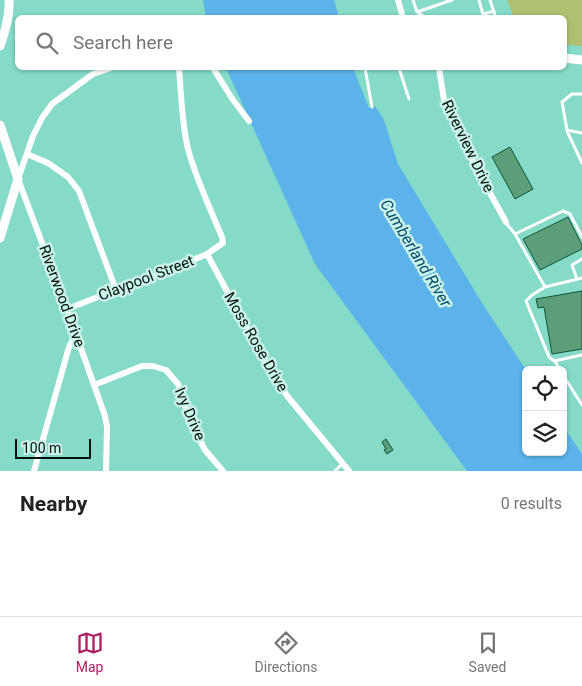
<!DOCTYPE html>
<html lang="en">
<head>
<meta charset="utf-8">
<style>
  :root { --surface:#fff; --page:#f2f2f2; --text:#222; --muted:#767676; --line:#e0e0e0; --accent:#ac2161 }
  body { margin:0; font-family:Roboto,sans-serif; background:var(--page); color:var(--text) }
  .controls { position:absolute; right:15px; bottom:15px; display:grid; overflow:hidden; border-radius:8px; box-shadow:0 1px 4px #0004 }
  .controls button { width:45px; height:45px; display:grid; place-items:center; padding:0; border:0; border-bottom:1px solid var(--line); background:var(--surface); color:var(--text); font:25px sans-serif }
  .scale { position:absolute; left:15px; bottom:12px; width:76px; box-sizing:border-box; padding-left:5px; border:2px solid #00110d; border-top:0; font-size:14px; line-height:18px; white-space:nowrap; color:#00110d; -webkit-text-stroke:4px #caf2e8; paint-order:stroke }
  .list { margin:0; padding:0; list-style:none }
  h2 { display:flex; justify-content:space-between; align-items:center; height:65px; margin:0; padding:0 20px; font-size:21px }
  h2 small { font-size:16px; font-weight:400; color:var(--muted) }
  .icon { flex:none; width:28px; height:28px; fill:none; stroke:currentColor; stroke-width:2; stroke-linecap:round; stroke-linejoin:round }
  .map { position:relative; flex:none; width:582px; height:471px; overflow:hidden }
  .search { position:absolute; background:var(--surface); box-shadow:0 1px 4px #0004; left:15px; right:15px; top:15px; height:55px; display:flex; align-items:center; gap:12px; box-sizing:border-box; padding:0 18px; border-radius:8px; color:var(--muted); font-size:19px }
  .sheet { height:145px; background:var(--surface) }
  nav { display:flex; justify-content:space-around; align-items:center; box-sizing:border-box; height:70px; border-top:1px solid var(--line); background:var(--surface); font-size:14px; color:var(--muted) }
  nav a { display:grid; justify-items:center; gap:2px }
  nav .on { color:var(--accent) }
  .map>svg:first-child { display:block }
</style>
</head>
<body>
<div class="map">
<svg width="582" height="471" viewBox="0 0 582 471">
  <rect width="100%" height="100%" fill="#85dac8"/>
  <path fill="#afc071" d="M507,0h75v46l-17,-1 -1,-27 -50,-1z"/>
  <path fill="#5cb3ea" d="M203,0h131l5,17h-133z
    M226,68h127l16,40 6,-2 9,14 14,44 84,139 44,67v82h37v-26l19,28v17h-115l-152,-207z"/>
  <path fill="#5c9d7a" stroke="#0e5738" d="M510,147l23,42 -18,10 -23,-42z
    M568,217l14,28v4l-42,21 -17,-31z
    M582,291v58l-30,5 -8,-47 -6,1 -2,-9z
    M386,439l7,11 -6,4 -3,-4 2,-1 -4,-7z"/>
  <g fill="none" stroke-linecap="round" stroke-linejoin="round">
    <path stroke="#fff" stroke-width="3" d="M413,0l4,12 5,3 1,3
      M479,0l5,18
      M490,0l6,18
      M417,12l35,-12
      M484,14l10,-3
      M365,68l7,39
      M399,68l10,31
      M582,94h-10l-10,8 5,28 15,3
      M567,131l15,32
      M506,223l9,11
      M582,237l-12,-23 -7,-3 -48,23 30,53 -13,8 -6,6 23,56 5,4 28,-6
      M577,279l-5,-14 10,-6
      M545,287l37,-9
      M555,361l5,9
      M563,375l19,30
      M335,471l7,-7"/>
    <path stroke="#fff" stroke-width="6" d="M398,0l5,18
      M213,68l20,32 16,21
      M439,68l5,32 31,66 31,56
      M27,154l21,9 20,14 11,14 37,99
      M207,254l63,117 18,26 61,74
      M67,309l49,-19 47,-17 44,-19 16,-11 -1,-6c-12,-29 -26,-58 -34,-88 -6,-24 -7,-56 -9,-81
      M94,385l48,-19h11l13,4 12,14 12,37 15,29 18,21
      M34,471l35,-124 7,-13
      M106,471l1,-44 -2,-11 -38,-107 -49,-130 15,-43 9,-18 10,-14 41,-30 18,-6"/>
    <path stroke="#fff" stroke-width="9" d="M0,46c5,-14 10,-30 9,-46
      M564,58l18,2
      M0,125l18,54 -18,59"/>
  </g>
  <g text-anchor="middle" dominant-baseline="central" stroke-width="5" stroke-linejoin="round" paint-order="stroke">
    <g font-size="15" fill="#00110d" stroke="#caf2e8">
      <text transform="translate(468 146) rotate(64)">Riverview Drive</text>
      <text transform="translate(146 278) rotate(-21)">Claypool Street</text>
      <text transform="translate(62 296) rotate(70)">Riverwood Drive</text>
      <text transform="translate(256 342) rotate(60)">Moss Rose Drive</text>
      <text transform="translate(190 414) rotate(67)">Ivy Drive</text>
    </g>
    <g font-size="16" font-style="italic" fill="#024c70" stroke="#caf2e8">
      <text transform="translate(416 253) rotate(59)">Cumberland River</text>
    </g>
  </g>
</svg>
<div class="controls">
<button><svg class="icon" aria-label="locate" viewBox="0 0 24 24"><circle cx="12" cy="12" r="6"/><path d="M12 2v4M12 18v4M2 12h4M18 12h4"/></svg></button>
<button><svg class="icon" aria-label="layers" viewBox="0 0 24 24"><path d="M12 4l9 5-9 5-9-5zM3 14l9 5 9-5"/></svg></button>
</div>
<div class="scale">100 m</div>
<div class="search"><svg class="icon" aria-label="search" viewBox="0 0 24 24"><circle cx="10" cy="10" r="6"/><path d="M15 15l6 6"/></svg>Search here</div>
</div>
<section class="sheet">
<h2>Nearby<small>0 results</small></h2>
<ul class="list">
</ul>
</section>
<nav>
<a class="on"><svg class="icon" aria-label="map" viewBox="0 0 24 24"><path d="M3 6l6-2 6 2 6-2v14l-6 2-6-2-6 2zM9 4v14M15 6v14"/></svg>Map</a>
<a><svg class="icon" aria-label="directions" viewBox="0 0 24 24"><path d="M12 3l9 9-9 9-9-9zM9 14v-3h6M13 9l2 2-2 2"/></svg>Directions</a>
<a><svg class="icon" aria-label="saved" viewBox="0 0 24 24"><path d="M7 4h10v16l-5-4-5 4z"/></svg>Saved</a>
</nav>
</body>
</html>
